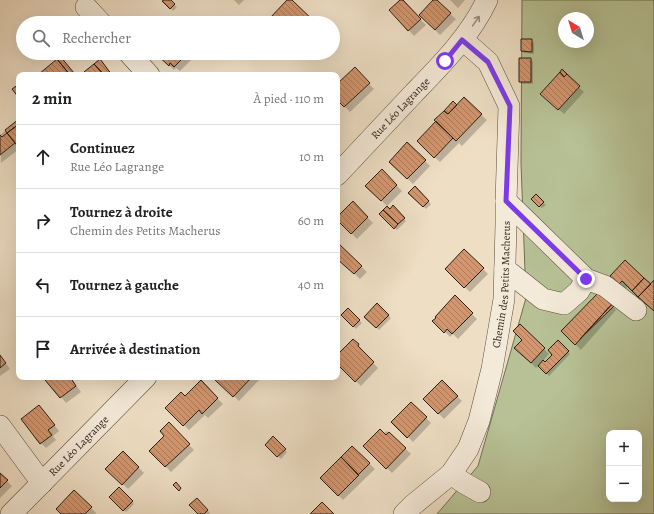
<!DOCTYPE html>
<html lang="fr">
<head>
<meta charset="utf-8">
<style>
  :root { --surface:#fff; --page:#f2f2f2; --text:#202124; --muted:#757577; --line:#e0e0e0 }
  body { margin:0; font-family:Alegreya,serif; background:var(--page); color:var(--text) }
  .controls { position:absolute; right:12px; bottom:12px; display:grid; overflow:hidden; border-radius:8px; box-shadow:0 4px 16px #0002 }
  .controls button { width:36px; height:36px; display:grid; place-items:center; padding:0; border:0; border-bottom:1px solid var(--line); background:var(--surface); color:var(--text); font:20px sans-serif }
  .compass { position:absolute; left:558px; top:12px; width:36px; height:36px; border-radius:50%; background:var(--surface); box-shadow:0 4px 16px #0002; rotate:322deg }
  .stop { position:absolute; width:12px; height:12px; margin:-9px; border:3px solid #7c3aed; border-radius:50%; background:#fff }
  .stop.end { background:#7c3aed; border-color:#fff; box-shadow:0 1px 4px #0008 }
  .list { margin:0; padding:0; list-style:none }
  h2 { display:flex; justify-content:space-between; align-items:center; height:52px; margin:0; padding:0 16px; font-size:17px }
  h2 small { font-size:13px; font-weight:400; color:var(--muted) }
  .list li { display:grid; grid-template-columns:26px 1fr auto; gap:12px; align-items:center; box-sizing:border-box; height:64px; padding:0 16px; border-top:1px solid var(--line) }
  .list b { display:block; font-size:15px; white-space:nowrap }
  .list p { margin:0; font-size:13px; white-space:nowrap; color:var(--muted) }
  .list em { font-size:13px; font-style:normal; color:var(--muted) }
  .icon { flex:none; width:22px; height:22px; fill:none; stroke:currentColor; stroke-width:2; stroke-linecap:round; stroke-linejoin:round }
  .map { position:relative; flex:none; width:654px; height:514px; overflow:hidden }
  .search { position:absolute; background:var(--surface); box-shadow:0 4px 16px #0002; left:16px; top:16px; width:324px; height:44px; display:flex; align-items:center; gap:10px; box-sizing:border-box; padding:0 14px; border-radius:22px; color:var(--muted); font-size:15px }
  .panel { position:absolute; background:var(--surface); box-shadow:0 4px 16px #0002; left:16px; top:72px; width:324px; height:308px; border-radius:8px }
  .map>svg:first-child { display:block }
</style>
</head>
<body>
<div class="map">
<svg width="654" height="514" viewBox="0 0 654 514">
  <defs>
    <pattern id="building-back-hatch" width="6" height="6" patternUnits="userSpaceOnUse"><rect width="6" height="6" fill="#d3966f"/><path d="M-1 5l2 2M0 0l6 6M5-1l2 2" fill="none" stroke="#ab7a5a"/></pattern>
  </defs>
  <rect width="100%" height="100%" fill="#eedec4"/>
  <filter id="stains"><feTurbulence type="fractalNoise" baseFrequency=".005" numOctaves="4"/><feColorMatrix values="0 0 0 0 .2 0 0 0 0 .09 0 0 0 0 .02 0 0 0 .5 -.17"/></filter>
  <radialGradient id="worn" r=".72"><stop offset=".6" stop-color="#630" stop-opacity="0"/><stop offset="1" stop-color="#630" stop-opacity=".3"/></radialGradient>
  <path fill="#b7c195" stroke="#6f7054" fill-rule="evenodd" d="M522,0h132v514h-217l41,-48 48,-168 -5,-135zM564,18h24v24h-24zM609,433h30v66h-30z"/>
  <path fill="#0003" d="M165,0h5l7,7 -4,4 -9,-10z
    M234,0h10l-5,5z
    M401,0l25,25 -12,11 -24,-26z
    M434,0l22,19 -16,16 -20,-20z
    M450,0h15l-7,8z
    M531,40l3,3v11l-10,-1 -2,-2z
    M156,53h32l5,5 -13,13 -4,-3 -2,2z
    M202,53h11l-6,5z
    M531,59l2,3v22h-11l-2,-2z
    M354,69l20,20 -24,23 -13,-13v-13z
    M562,71l22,21 -20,22 -17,-15z
    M464,99l23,21 -25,26 -3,-3 -19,19 -22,-21 19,-20 20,-15z
    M19,121v28l-18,14 -1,-28z
    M407,143l23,23 -17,18 -23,-22z
    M382,171l20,20 -15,15 -20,-20z
    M415,188l16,16 -5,5 -16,-16z
    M536,195l10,10 -4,3 -10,-9z
    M353,203l20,20 -16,16 -20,-20z
    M393,207l13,14 -9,9 -17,-16 10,-4z
    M337,243l30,29 -7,7 -23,-22z
    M464,250l24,24 -18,18 -24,-23z
    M612,276l39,9 3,-3v29l-26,-25 -3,3z
    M599,293l17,17 -35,40 -19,-19z
    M455,297l22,22 -19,20 -5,-5 -3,3 -16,-16z
    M377,305l14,13 -12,12 -13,-13z
    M348,310l14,13 -6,6 -14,-14z
    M520,325l29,29 -6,7 2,2 9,-8 4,-13 12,12 -21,22 -10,-11 -3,3 -20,-20 7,-8z
    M353,340l10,10 -1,2 16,16 -17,18 -24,-23v-6z
    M0,355l10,14 -10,7z
    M51,377h19l11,15 -15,11 -19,-23z
    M219,377h43l-23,24 -22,-21z
    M201,382l22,22 -15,14 -3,-3 -16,15 -23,-22 19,-11z
    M442,382l20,19 -18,18 -20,-20z
    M411,403l20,20 -18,19 -20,-20z
    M44,412l15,19 -6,5 3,4 -10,8 -5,-5z
    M169,424l25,26 -23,22 -20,-21 15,-15z
    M387,431l24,23 -19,19 -28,-27z
    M273,438l14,14 -6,7 -15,-14z
    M352,447l23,22 -32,31 -22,-22z
    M123,452l21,21 -16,16 -21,-20z
    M0,474l12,12 -12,12z
    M119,488l15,16 -8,8 -15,-15z
    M74,491l22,22v1h-34z
    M197,499l13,14 -1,1h-10z"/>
  <path fill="url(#building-back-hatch)" stroke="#271f14" d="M164,0h7l4,4 -5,5 -8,-8z
    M287,0h5l24,23h-42l-5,-4z
    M400,0h3l18,19 -13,12 -19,-21z
    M433,0h4l14,13 -16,17 -16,-15z
    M521,39h11v13l-11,-1z
    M155,53h33l-14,14 -4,-4 -1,3z
    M60,56l14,17 -2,2h-2l-13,-16z
    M519,58h12v24h-12z
    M57,59l13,16h-31v-1z
    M100,59l12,16h-8l-10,-11z
    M94,64l10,11h-17l-3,-3z
    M355,67l15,16 -26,24 -7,-7v-16z
    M562,69l5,5 -3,3 -4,-5z
    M560,72l4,5 3,-3 13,12 -22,24 -18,-16z
    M19,84v14l-7,-9z
    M464,97l18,17 -26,27 -22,-21 10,-9 4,3z
    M453,101l4,4 -9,9 -4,-3z
    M19,119v5l-12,9 -2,-3z
    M436,121l17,17 -19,20 -17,-17z
    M19,124v24l-12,-15z
    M7,133l8,10 -15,12v-20l2,2z
    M407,142l19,18 -19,19 -18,-17z
    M382,169l15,16 -16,16 -16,-15z
    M415,186l14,15 -6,6 -15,-14z
    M536,194l8,8 -5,5 -8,-8z
    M353,201l15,16 -17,17 -14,-14v-3z
    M393,205l12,13 -7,6 -15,-14 4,-4 3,3z
    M383,210l15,14 -4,5 -15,-15z
    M337,242l25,24 -8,8 -17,-15z
    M464,249l20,19 -20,20 -19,-19z
    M625,260l19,18 -12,13 -10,-10 -3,3 -9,-8z
    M644,278l7,6 -13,13 -6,-6z
    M654,280v31l-16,-14z
    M599,292l13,12 -37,41 -14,-14z
    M455,295l18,18 -21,21 -5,-5 -3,4 -12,-12 4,-3 -1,-1z
    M377,303l12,12 -13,13 -12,-11z
    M612,304l2,2 -34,33z
    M348,308l12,12 -7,7 -12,-12z
    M520,324l25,24 -14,15 -17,-15 8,-8 -9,-9z
    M353,339l6,5 -1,2 16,16 -19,20 -18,-18v-9z
    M558,340l11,11 -23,23 -8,-8 5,-6 2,2 7,-7 -4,-5z
    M0,355l6,8 -6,5z
    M49,377h21l6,9 -16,12 -15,-18z
    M218,377h34l-19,20 -18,-17z
    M201,380l17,18 -16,16 -3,-4 -16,16 -18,-18 16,-16 4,4z
    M442,380l16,16 -20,18 -15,-15z
    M411,402l16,15 -20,21 -16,-16z
    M39,405l16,20 -7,5 4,5 -12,9 -19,-25z
    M169,422l21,22 -25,23 -16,-16 15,-15 -4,-5z
    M380,429l6,6 3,-3 17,16 -20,21 -23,-23z
    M273,436l13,13 -9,8 -12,-12z
    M352,446l18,17 -12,12 -17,-18z
    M123,451l16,16 -17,18 -17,-16z
    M341,457l18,18 -21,21 -18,-18z
    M0,473l8,7 -8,8z
    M176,482l5,6 -2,3 -6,-6z
    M119,487l14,14 -10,10 -14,-14z
    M74,490l18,17 -7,7h-24l-5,-5z
    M197,498l11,12 -4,4h-6l-9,-9z
    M322,502l12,12h-24z"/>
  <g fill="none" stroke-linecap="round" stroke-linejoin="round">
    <g stroke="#594f40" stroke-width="22">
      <g id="minor">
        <path d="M86,7l15,16"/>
        <path d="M129,53l20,22"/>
        <path id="s1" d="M337,175c26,-28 52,-55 77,-82 28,-29 56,-57 73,-93"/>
        <path d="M506,201l80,78 19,7 31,24"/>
        <path d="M505,269l38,30 21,5 15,-13 7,-12"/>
        <path d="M0,426l42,57"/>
        <path d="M451,474l13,9 16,9"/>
        <path id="s2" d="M11,514l135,-137"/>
        <path id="s3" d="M404,514l9,-9 38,-31 17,-25 11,-28 13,-52 12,-70 2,-74v-24l3,-95 -21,-44 -25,-22"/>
      </g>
    </g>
    <use href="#minor" stroke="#f4ead9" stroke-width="21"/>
  </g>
  <defs><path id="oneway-shaft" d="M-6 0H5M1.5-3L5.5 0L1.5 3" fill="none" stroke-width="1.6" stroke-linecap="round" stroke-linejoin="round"/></defs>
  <use stroke="#988f80" href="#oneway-shaft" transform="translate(476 21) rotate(-55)"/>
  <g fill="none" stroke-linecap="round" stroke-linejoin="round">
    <path stroke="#7c3aed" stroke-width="5" d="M445,61l17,-21 26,22 22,44 -4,95 80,78"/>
  </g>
  <g text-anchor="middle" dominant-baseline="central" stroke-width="3" stroke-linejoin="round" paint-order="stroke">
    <g font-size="11" fill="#271f14" stroke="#f4ead9">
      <text stroke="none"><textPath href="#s1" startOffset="92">Rue Léo Lagrange</textPath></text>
      <text stroke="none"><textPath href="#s3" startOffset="261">Chemin des Petits Macherus</textPath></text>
      <text stroke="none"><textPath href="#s2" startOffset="96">Rue Léo Lagrange</textPath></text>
    </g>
  </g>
  <rect width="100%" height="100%" filter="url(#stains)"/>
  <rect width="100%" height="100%" fill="url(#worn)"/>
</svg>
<div class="controls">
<button>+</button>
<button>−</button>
</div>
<svg class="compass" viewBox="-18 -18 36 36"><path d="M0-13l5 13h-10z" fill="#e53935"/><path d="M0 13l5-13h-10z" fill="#757577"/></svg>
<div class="stop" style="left:445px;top:61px"></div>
<div class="stop end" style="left:586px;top:279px"></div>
<div class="search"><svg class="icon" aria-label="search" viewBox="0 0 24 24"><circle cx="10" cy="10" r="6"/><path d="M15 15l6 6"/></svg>Rechercher</div>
<section class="panel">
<h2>2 min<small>À pied · 110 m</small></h2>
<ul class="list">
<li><svg class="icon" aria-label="ahead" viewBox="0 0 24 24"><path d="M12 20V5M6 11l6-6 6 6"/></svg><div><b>Continuez</b><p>Rue Léo Lagrange</p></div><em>10 m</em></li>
<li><svg class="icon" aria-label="right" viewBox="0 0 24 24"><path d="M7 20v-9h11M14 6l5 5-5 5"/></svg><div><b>Tournez à droite</b><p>Chemin des Petits Macherus</p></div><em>60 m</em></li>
<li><svg class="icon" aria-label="left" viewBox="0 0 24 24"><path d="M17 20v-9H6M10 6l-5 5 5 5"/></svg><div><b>Tournez à gauche</b></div><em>40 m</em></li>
<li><svg class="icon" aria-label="arrive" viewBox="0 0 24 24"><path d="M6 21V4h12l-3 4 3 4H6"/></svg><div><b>Arrivée à destination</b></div></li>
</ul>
</section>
</div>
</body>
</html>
